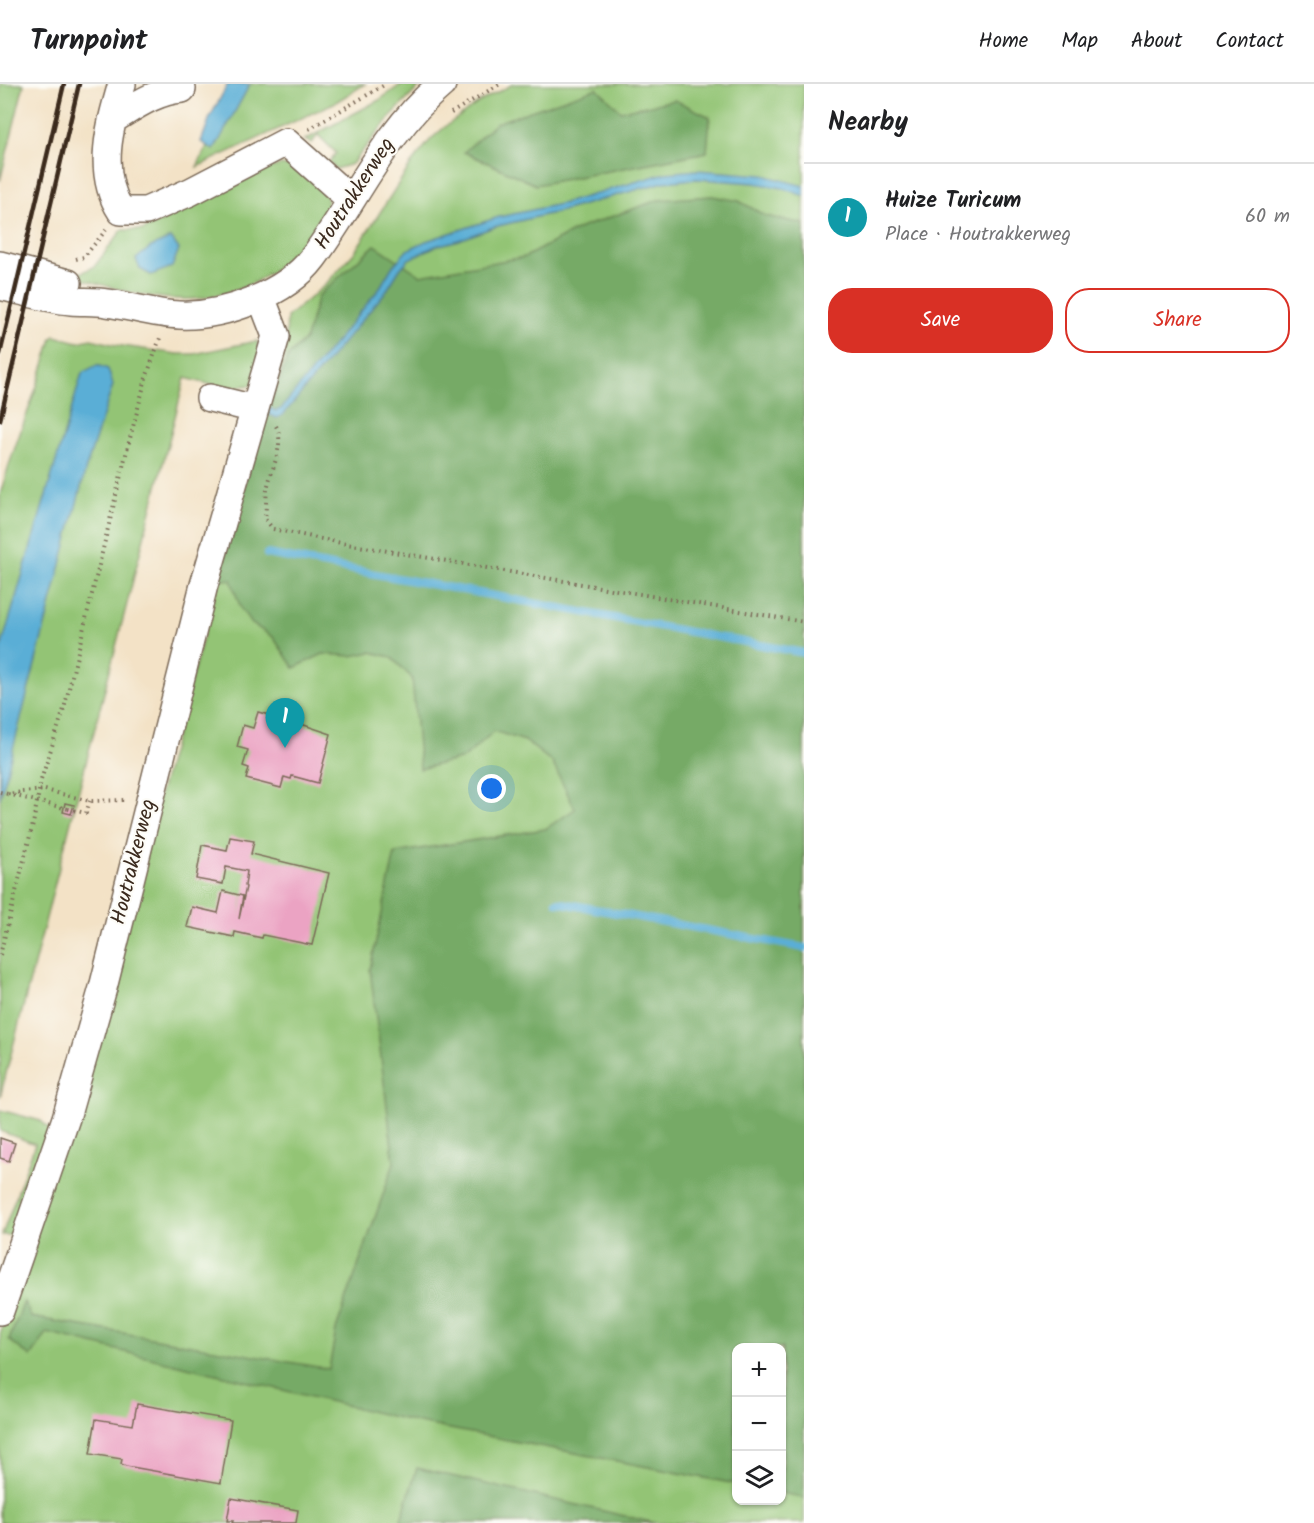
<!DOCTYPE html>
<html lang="en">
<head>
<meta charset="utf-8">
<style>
  :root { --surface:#fff; --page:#f6f6f6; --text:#202124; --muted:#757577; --line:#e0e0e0; --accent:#d93025 }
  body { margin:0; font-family:Kalam,sans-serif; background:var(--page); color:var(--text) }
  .controls { position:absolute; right:18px; bottom:18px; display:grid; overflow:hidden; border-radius:12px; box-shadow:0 2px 4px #0004 }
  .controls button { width:54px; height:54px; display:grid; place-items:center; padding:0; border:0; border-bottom:2px solid var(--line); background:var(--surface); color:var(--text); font:30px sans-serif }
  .you { position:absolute; left:492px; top:705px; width:21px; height:21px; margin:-15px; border:4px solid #fff; border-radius:50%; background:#1a73e8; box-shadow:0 0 0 9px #1a73e833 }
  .badge { display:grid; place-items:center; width:39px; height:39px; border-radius:50%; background:var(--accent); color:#fff; font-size:20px; font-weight:700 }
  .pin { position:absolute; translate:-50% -50px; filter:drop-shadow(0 2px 3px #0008) }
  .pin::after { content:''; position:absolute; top:32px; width:21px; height:18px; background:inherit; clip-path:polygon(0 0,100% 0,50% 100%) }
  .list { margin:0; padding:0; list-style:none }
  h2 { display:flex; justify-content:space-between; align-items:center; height:78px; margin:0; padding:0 24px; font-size:26px }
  h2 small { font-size:20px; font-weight:400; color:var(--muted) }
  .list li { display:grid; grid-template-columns:39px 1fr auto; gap:18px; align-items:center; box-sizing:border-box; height:108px; padding:0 24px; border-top:2px solid var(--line) }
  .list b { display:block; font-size:22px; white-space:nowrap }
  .list p { margin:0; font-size:20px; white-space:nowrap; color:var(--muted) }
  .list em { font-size:20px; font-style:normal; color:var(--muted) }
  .actions { display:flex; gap:12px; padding:18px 24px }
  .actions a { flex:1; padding:14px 0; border:2px solid var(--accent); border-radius:24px; text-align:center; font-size:21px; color:var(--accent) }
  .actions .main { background:var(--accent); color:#fff }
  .icon { flex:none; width:33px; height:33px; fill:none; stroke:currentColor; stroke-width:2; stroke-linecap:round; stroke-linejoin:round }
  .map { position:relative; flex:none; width:804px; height:1439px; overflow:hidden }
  header { display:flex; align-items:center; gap:36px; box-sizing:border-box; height:84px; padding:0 30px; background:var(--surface); border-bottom:2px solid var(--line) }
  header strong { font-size:28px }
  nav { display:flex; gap:33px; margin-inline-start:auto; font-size:21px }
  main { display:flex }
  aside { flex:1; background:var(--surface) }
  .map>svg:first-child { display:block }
</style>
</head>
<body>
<header>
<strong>Turnpoint</strong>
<nav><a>Home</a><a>Map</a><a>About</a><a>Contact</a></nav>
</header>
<main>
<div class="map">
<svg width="804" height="1439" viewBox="0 0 804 1439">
  <rect width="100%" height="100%" fill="#fdfcf7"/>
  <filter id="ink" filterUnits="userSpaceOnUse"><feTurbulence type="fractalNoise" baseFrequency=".0167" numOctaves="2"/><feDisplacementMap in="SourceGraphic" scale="12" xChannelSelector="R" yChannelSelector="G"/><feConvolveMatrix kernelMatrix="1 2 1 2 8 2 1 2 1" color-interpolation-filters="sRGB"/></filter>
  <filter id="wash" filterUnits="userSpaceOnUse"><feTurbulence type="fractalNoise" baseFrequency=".008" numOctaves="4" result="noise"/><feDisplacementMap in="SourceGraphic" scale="24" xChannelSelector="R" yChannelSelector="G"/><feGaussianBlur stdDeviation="1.35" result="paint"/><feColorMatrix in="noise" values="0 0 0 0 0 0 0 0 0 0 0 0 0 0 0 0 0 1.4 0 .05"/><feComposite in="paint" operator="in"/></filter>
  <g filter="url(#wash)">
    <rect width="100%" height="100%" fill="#f3e2c6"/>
    <path fill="#93c474" stroke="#677749" stroke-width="1.5" fill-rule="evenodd" d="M0,0h24l-24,97z
      M250,0h115l-29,18 -139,65 10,-21 7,3z
      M402,0h20l-31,32 -39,48 -16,5 -7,-7 7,-9 -18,-18 -6,8 -7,-3 74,-40z
      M513,0h291v1439h-804v-189l22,-64 143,-495 100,-362 20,-57 2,-39 38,-32 29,-32 59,-92 18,-22 15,-13 35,-25zM736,1264h46v152h-46z
      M281,81c20,3 20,5 36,17 39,29 -42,92 -68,103 -9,4 -21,8 -31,10 -47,12 -94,-4 -139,-17l1,-5 14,-6 28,-37h21l121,-61zM179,165l-28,26 -11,-6z
      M55,252l23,6 13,-3 25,6 61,9h17l63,-13 3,12 -8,32 -28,3 -39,-10 -185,719v-602c14,-53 38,-104 52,-157z
      M0,1026l41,11 12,11 -35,103h-16l33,-91 -35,-13z"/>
    <path fill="#76aa66" stroke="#586a42" stroke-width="1.5" d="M597,4l24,23 54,-11 35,17 -3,35 -171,33 -72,-33 32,-29z
      M712,112l27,5 27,15 38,8v1274l-22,-5v-145h-46v136l-317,-61 -372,-90 -16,24 -22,-17 15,-38 7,15 298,52 7,-39 58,-167 -24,-194 25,-116 150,-24 30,-20 -23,-47 -27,-21 -31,-10 -30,27 -44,11 -8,-91 -21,-21 -20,-5 -19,4 -29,-2 -29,14 -21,-31 -21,-13 -11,-15 -10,-29 -13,-1 41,-148 30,-76 17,-17 12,-42 57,-51 45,30 105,-18 55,-29 78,-28z
      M417,1384l238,55h-255z"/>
    <path fill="#5aaed6" stroke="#4a6c7a" stroke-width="1.5" d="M228,0h22l-36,66 -13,-8 9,-25z
      M697,86l66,5 41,11v10l-22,-8 -28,-5 -57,-4 -33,3 -102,29 -68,16 -35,13 -23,6 -27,13 -9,10 -13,21 -104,125 -6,3 -9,-4 2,-6 6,3 5,-2 98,-120 13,-22 15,-17 19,-9 73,-24 66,-14 100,-30z
      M171,154l8,11 -7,18 -21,8 -11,-6 -4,-10 15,-12z
      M97,281l11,4 5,16 -27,83 -86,331v-148l82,-278z"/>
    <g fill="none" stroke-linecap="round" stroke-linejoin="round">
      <path stroke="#5aaed6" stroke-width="8" d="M267,470l537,99
        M557,818l247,46"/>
    </g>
    <g id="blocks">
      <path fill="#eba3c3" d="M290,625l8,2 2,5 -2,7 33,11 -13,49 -26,-7 -1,3 -7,-2 -3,11 -35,-9 3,-11 -6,-2 5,-16 -11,-3 6,-22 10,3 5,-16 26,7 2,-7z
        M65,719l9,2 -3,9 -8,-2z
        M230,753l24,4 -3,13 78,19 -17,72 -49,-10 -1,3 -27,-6 -1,5 -47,-10 5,-20 26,6 5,-22 20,5 -4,23 7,-32 -1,-1 2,-15 -21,-4 -3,17 -27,-5 6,-34 25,5z
        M0,1054l15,5 -6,18 -9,-3z
        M137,1320l94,16 -10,63 -95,-17 -5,-2 1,-5 -32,-5 6,-35 37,6z
        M231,1414l67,12 -2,13h-64l1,-2h-6z"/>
    </g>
  </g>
  <g filter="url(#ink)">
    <use href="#blocks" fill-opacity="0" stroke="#7b6a59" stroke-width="1.5"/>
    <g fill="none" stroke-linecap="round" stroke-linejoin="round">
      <g stroke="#7b6a59" stroke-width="30">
        <path id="minor" d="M122,0c-12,41 -26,88 -1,127h25l44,-19 96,-50 65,58
          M112,36c22,-13 43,-29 70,-31
          M0,181l68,18
          M0,202c23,5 47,13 71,15 12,1 24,0 36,2 24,3 47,11 72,12 44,2 107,-21 134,-57 43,-58 72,-127 129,-174
          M210,314l45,11
          M0,1227l66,-193 37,-130 101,-403 72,-249 -15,-39"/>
      </g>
      <path stroke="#7b6a59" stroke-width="4" stroke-dasharray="1.5 4.5" stroke-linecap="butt" d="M451,29l49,-29
        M309,45l77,-45
        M76,175l8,-2 22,-27
        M276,342c10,17 -6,46 -9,64 -1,9 -1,19 -2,29l8,10 68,14 463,79
        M45,706l45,11 35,-1
        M0,708l8,2 14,-2
        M68,725l18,4 4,-12
        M0,871l33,-131 8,-44 23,-71 65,-267 17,-64 14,-40"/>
      <use href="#minor" stroke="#fff" stroke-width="27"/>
      <path stroke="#3b2a1e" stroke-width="4.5" d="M0,270l64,-270
        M0,336l79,-336"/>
      <path stroke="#7b6a59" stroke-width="4" stroke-dasharray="1.5 4.5" stroke-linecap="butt" d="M22,708l23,-2
        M8,710l60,15"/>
    </g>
  </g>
  <g text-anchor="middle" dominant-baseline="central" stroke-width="4.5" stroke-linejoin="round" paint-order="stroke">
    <g font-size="21" fill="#3b2a1e" stroke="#fdfcf7">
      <text transform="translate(355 110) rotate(-57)">Houtrakkerweg</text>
      <text transform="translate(134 778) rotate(-76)">Houtrakkerweg</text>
    </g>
  </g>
</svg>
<div class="controls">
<button>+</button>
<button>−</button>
<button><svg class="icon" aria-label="layers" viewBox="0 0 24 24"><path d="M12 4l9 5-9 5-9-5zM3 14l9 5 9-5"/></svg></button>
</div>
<div class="you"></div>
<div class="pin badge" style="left:285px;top:664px;background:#0f9aa8">1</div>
</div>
<aside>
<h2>Nearby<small></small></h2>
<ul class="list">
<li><span class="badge" style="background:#0f9aa8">1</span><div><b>Huize Turicum</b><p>Place · Houtrakkerweg</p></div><em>60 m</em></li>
</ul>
<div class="actions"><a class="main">Save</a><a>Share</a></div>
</aside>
</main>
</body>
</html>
